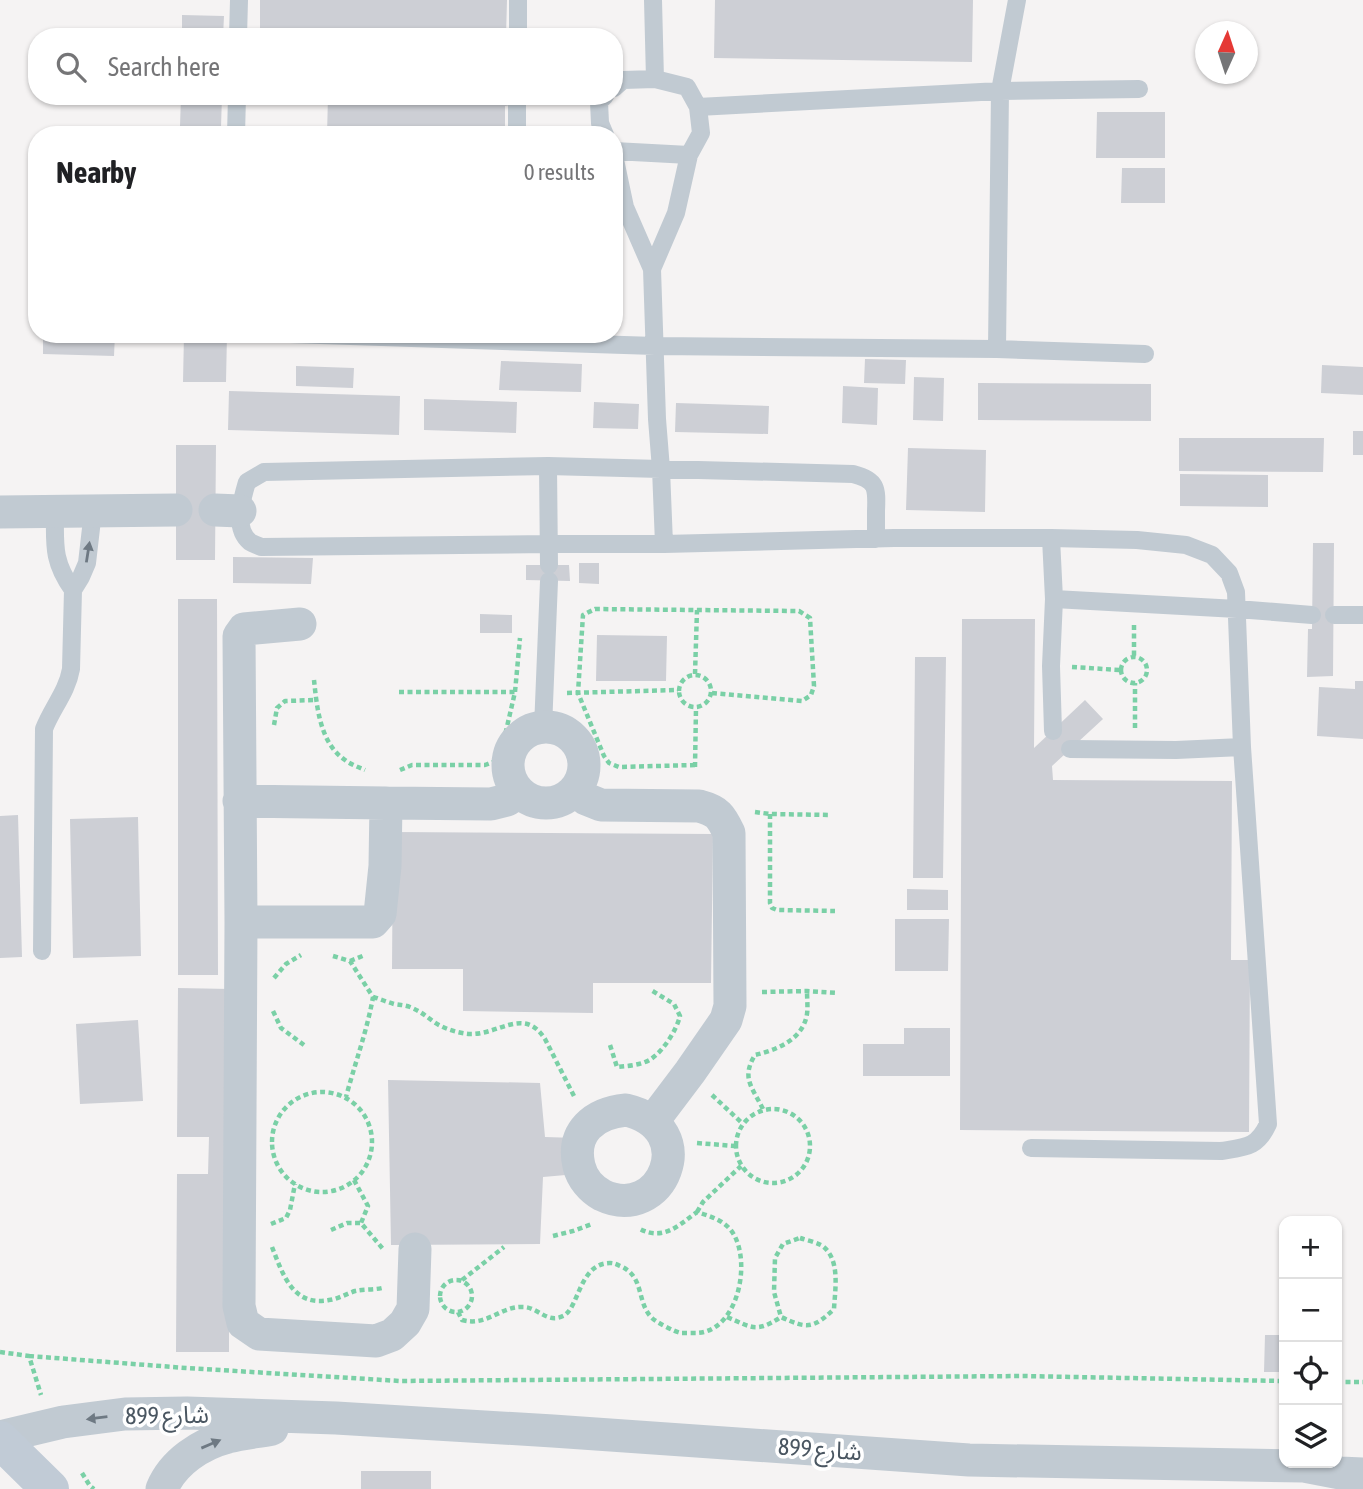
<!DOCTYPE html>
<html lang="en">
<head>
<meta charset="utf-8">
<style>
  :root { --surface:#fff; --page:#f6f6f6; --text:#202124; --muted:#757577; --line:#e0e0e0 }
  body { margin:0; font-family:"Asap Condensed","Noto Sans Arabic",sans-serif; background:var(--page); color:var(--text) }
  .controls { position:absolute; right:21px; bottom:21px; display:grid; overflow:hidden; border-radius:14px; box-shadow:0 2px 5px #0004 }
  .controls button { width:63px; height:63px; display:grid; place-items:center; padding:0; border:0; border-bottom:2px solid var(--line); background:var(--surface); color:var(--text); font:35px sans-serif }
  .compass { position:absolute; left:1195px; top:21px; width:63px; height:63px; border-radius:50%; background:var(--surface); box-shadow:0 2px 5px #0004; rotate:3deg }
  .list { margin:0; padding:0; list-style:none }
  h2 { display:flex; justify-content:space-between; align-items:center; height:91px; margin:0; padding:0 28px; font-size:30px }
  h2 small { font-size:23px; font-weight:400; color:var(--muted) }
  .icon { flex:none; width:38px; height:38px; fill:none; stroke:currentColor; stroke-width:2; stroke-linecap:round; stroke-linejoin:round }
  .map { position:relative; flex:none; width:1363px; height:1489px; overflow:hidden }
  .search { position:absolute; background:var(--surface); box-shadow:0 2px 5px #0004; left:28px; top:28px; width:595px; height:77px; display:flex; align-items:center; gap:18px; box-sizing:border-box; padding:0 24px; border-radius:28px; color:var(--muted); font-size:26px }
  .panel { position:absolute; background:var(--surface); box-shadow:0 2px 5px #0004; left:28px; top:126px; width:595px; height:217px; border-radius:28px }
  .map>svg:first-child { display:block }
</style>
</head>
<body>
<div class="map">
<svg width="1363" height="1489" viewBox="0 0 1363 1489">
  <rect width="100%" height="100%" fill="#f5f3f3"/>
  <path fill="#cdcfd5" d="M260,0h247l-1,37h-246z
    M715,0h258l-1,62 -258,-4z
    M182,15l42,1 -1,21h-41z
    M181,96h41l-1,31 -41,-1z
    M328,96h184v9l-7,1v29h-178z
    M1097,112h68v46h-69z
    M1122,168h43v35h-44z
    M43,334h72l-1,22 -71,-2z
    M184,334h43l-1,48h-43z
    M865,359l41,1 -1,24 -41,-1z
    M501,361l81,3 -1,28 -82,-2z
    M1322,365l41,2v28l-42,-2z
    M296,366l58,2 -1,20 -57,-2z
    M914,377l30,1 -1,43 -30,-1z
    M978,383l173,1v37l-173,-1z
    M843,386l35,2 -1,37 -35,-2z
    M229,391l171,5 -1,39 -171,-5z
    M424,399l93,3 -1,31 -92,-3z
    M594,402l45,2 -1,25 -45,-1z
    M676,403l93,3 -1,28 -93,-2z
    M1353,431h10v24h-10z
    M1179,438h145l-1,34 -144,-1z
    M176,445h40l-1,115h-39z
    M908,448l78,2 -1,62 -79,-2z
    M1180,474l88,1v32l-88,-1z
    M1313,543h21l-1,133 -26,1 1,-48h4z
    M233,557l80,1 -2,26 -78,-1z
    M579,563h20v21l-20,-1z
    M526,565h43l1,16 -44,-1z
    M178,599h39l1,376h-40z
    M480,614l32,1v18h-32z
    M962,619h73l-1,129 51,-48 18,19 -51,47 1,14 179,1 -1,179h19l-1,172 -289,-2z
    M597,635l70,1 -1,45h-70z
    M915,657h31l-3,221h-30z
    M1355,681h8v58l-46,-3 2,-49 36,2z
    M18,815l4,142 -22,1v-142z
    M138,817l3,139 -68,2 -3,-139z
    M393,832l320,2 -2,149h-118v30l-130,-2v-42h-71z
    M907,889l41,1v20h-41z
    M895,919h54l-1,52h-53z
    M178,988l52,1 -1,363h-53l1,-178h31l1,-37h-32z
    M138,1020l5,81 -63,3 -4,-80z
    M904,1028h46v48h-87v-32h41z
    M388,1080l152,3 5,54 32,1v36l-34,3 -3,67 -149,1z
    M1265,1335h19v37h-20z
    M361,1471h70v18h-70z"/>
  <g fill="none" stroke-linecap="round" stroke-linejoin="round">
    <path stroke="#7ad0a6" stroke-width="4.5" stroke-dasharray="5 3.5" stroke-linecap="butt" d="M1134,625v31
      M1121 670a13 13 0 1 1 26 0a13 13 0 1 1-26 0Z
      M1072,667l48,3
      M695,674l2,-64
      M679 691a16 16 0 1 1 32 0a16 16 0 1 1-32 0Z
      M314,680c3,28 6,63 31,80 5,4 13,7 20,10
      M399,692h117
      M567,693l111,-3
      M274,725l3,-17 8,-7 31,-1
      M1135,728v-45
      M695,765l-76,2 -10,-4 -5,-7 -26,-63 5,-78 12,-6 204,2 11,7 4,68 -3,9 -9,6 -90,-8
      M695,767l1,-59
      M400,770l12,-5h73l8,-3 7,-5 15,-65 5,-54
      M755,812l15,2 61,1
      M770,814v89l2,5 5,2 58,1
      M333,956l17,5 23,36c-6,34 -18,66 -27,100
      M350,961l15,-6
      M274,978l12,-14 15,-9
      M762,992l45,-1 31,2
      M373,997c7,2 14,5 21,7 6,1 11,1 16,3 10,4 16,9 24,15 10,7 24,11 36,12 29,1 54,-28 75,5l30,59
      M273,1011l8,17 23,17
      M610,1045l7,22c11,-1 25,-2 34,-8 13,-9 25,-28 29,-43l-6,-12 -23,-14
      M272 1142a50 50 0 1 1 100 0a50 50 0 1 1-100 0Z
      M712,1095l30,28
      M736 1146a37 37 0 1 1 74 0a37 37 0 1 1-74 0Z
      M763,1109c-11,-22 -22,-31 -8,-54 21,-5 48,-15 52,-41 1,-7 0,-15 0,-23
      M697,1143l38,3
      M354,1180l14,26 -7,17
      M697,1212l6,-10 38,-36
      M271,1224l15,-6 4,-8 5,-26
      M331,1230l16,-7h14l22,26
      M553,1236l20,-5 19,-7
      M800,1238c6,2 15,4 21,7 20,13 14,44 13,64 -21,20 -27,20 -53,8l-7,-25 1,-34 8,-14z
      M272,1247c11,28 21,60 57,53 9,-1 17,-6 26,-9 8,-2 18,-1 27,-3
      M440 1296a16 16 0 1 1 32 0a16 16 0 1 1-32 0Z
      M462,1280l42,-33
      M458,1312l4,8c25,7 38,-14 61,-13 15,0 24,17 40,9 16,-7 16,-53 47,-53 4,0 6,1 10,3 25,10 16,36 32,52 4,4 23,14 29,15 4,0 11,0 16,0 43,-2 56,-77 33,-104 -9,-10 -21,-13 -33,-17 -19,14 -34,29 -57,17
      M727,1317c26,11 29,16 54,0
      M0,1352l29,4 12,39
      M29,1356l157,12 214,13 623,-5 261,5
      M1337,1382h26
      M82,1473l8,13 4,3"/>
    <path stroke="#c1cad2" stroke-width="18" d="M518,0v37
      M653,0l2,79
      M238,37l1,-37
      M614,88l9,-8 32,-1 32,8 11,20 3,26 -12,22 -13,58 -24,56
      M698,107l302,-16 17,-91
      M236,135l1,-39
      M517,135v-39
      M605,135l-5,-12 -1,-21 6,-6
      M614,151l75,4
      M614,155l11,52 27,62 5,150 4,50 3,75
      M290,334l365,12 342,3 3,-258 139,-2
      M997,349l148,5
      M548,466l1,99
      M55,511c0,33 -3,50 18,79
      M1051,538l3,61 -3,67 2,65
      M876,539c0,-9 0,-19 0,-28 1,-23 1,-31 -23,-37l-305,-8 -284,6 -17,10c-5,17 -14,46 3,60 3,2 7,3 11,5l288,-3h115l230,-6h157l86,2 49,5 26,10 17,18 7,19 6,155 -66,3 -106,-1
      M1054,599l183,10 75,6
      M1334,615h29
      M543,728l6,-147
      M42,951l2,-222c8,-21 23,-37 27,-60l2,-79 8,-13 6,-14 6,-52
      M1031,1148l190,3c24,-4 36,-3 47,-27l-26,-377"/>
    <path stroke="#c1cad2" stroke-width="33" d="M215,510l25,1
      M0,512l176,-2
      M508 765a38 38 0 1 1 76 0a38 38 0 1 1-76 0Z
      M575,790l11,9 15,6 98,1c19,5 22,10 30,27l1,173 -4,14 -36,52 -37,49
      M239,801l147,2
      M241,922l-2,-286 5,-7 56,-5
      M626,1110c77,18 36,114 -24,85 -11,-6 -20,-17 -23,-29 -8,-34 15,-53 47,-56z
      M415,1249l-2,60 -8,14 -13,12 -16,6 -117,-7 -16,-11 -4,-17 2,-384h132l7,-8 5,-48 1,-63 105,1 16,-4 12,-8
      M0,1437l63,-15 62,-8 62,-1 149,5 217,13 416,29 335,6 36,7 23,1
      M162,1489c11,-27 39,-45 66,-52 14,-4 30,-5 44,-8"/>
    <path stroke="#c1cbd6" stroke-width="38" d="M0,1440l50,49"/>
  </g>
  <defs><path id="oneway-solid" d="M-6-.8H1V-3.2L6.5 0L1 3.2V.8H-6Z" transform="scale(1.75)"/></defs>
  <g fill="#6e7983">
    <use href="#oneway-solid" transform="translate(88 552) rotate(-81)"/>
    <use href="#oneway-solid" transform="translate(97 1418) rotate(173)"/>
    <use href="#oneway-solid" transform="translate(211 1444) rotate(-23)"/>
  </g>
  <g text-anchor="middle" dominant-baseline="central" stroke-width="7" stroke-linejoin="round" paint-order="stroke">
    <g font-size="24" fill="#4a5661" stroke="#fff">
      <text transform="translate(167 1415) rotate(-1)">شارع 899</text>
      <text transform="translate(820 1449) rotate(4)">شارع 899</text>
    </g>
  </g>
</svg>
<div class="controls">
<button>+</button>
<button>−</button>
<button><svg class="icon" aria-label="locate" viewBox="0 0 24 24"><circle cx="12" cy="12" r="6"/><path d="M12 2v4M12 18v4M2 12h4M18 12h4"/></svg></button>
<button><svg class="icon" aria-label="layers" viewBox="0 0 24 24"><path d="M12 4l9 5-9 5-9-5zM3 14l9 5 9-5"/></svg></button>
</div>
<svg class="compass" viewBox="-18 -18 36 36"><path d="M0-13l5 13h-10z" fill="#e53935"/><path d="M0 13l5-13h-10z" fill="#757577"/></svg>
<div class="search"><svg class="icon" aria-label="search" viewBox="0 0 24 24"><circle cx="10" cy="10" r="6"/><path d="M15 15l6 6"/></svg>Search here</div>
<section class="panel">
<h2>Nearby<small>0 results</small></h2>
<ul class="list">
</ul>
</section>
</div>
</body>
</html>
